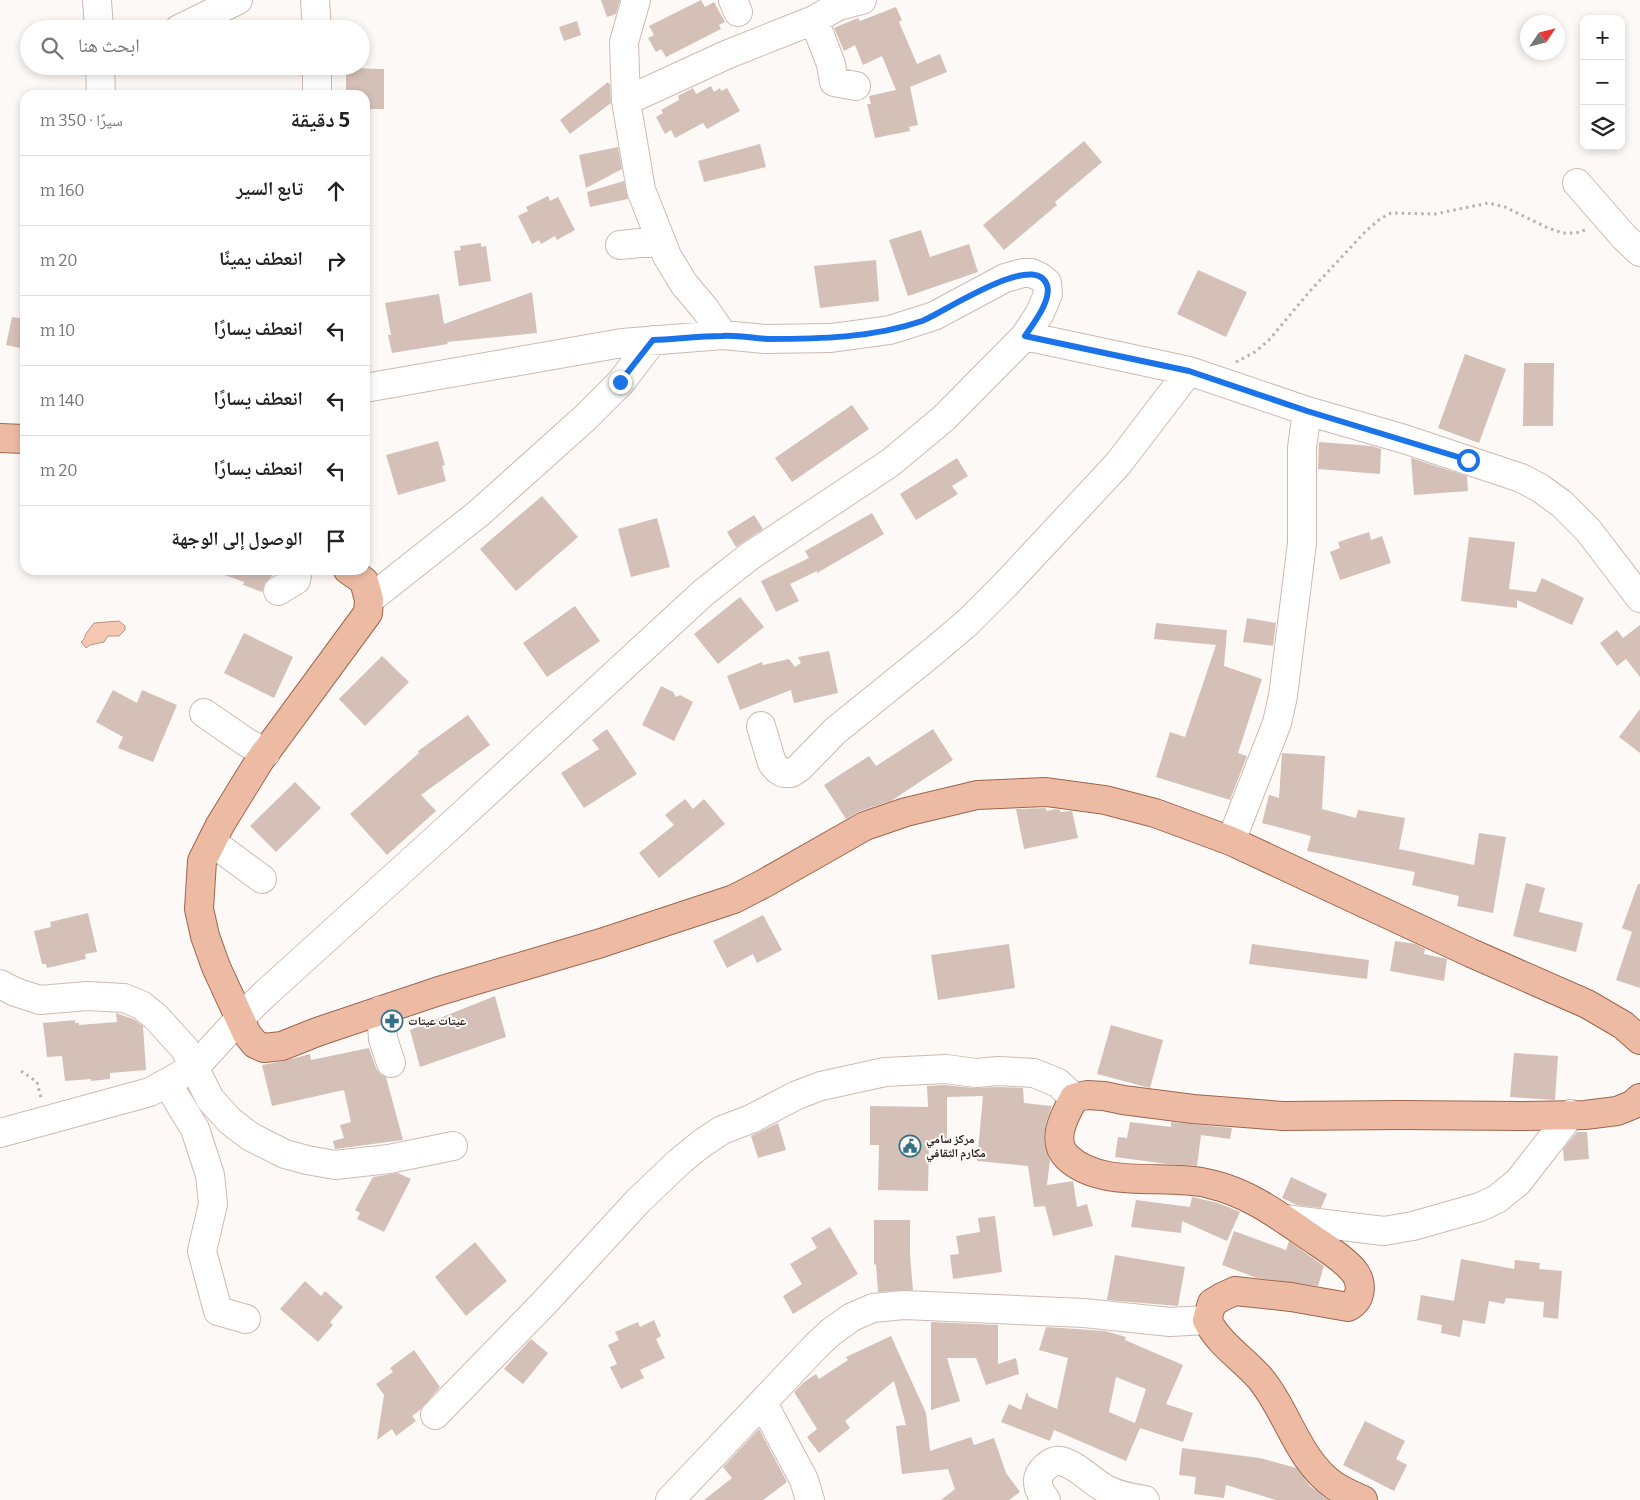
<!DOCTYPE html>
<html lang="ar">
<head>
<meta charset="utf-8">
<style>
  :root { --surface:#fff; --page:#f6f6f6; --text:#222; --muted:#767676; --line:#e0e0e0 }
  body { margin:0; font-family:Bitter,"Noto Naskh Arabic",serif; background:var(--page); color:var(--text); direction:rtl }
  .controls { position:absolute; right:15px; top:15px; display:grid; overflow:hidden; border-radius:10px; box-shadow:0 2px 8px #0003 }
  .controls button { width:45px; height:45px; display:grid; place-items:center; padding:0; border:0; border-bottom:1px solid var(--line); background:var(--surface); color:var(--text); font:25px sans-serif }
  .compass { position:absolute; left:1520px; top:15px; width:45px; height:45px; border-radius:50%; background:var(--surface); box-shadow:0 2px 8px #0003; rotate:55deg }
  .stop { position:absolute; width:15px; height:15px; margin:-11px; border:4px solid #1a73e8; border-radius:50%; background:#fff }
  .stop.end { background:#1a73e8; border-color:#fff; box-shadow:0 1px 5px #0008 }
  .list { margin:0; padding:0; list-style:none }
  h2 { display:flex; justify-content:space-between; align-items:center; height:65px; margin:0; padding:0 20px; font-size:21px }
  h2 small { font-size:16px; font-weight:400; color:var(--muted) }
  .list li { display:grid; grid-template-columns:32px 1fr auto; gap:15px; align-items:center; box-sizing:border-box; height:70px; padding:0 20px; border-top:1px solid var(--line) }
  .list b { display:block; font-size:19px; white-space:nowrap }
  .list em { font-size:16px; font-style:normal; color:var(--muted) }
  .icon { flex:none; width:28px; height:28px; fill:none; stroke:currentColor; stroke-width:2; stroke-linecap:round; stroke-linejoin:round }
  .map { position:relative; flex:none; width:1640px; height:1500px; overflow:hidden; direction:ltr }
  .search { position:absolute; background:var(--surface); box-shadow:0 2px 8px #0003; left:20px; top:20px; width:350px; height:55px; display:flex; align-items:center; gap:12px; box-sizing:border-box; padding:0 18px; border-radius:28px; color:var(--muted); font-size:19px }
  .panel { position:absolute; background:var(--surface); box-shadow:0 2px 8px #0003; left:20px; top:90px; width:350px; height:485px; border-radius:15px; direction:rtl }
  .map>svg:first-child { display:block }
</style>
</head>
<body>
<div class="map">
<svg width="1640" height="1500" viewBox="0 0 1640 1500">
  <rect width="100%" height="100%" fill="#fdf9f7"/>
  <path fill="#f6c7b2" stroke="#b79484" d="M119,621l6,5v4l-6,6h-11l-4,6 -14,3 -4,3 -5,-6 4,-4v-3l9,-12z"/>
  <path fill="#d5c0b7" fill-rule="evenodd" d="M601,0h19l-4,14 -9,3z
    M701,0l4,7 9,-5 11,20 -6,3 2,4 -55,28 -5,-8 -5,3 -8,-14 6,-3 -5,-9z
    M896,7l6,13 -3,2 18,42 23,-10 7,18 -37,15 8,38 -9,2 1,4 -35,7 -8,-34h4l-2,-8 27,-6 -14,-34 -19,9 -8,-20 -11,6 -10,-23 24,-10 2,3z
    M577,21l4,14 -17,6 -5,-14z
    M346,68l38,1v40h-19v-14h-19z
    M608,82l2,3 1,18 -41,31 -10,-14z
    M711,86l3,6 6,-4 1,3 6,-3 13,23 -33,18 -4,-6 -28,15 -4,-8 -6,4 -9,-17 7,-4 -2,-3 18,-10 -1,-4 15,-8 3,6z
    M1084,141l18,21 -47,40 2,3 -53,45 -21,-25z
    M760,144l6,23 -62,15 -6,-21z
    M618,147l4,22 -36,19 -7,-33z
    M624,181l4,18 -38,8 -3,-15z
    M548,196l2,5 8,-4 17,33 -18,10 -2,-4 -14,8 -2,-4 -7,4 -14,-28 10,-5 -2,-4z
    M921,230l9,27 39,-13 9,28 -70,24 -19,-56z
    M481,243v4l5,-1 5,35 -32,5 -5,-35 7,-1 -1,-4z
    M876,260l3,41 -59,7 -6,-42z
    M1198,270l49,22 -21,45 -49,-23z
    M532,292l5,41 -90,9 1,2 -56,9 -4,-18h3l-6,-32 54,-9 5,30z
    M12,317l13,2v30l-19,-4z
    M1465,354l41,15 -27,74 -41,-15z
    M1524,363h30l-1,63h-30z
    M852,405l17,24 -77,53 -17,-24z
    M438,441l7,24 -3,1 4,15 -48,14 -12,-40z
    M1319,442l53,4 9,3 -1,25 -62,-5z
    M957,458l11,18 -16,10 6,8 -42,26 -16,-26z
    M1411,458l56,18 1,15 -54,4z
    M542,496l36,41 -62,54 -36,-42z
    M872,513l12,21 -67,39v-2l-27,13 9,17 -23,11 -15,-31 48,-23 -4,-7z
    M754,515l9,14 -27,18 -9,-15z
    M657,518l13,49 -39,10 -13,-48z
    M1369,532l2,8 11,-4 9,27 -51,17 -10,-28 10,-4 -2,-6z
    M1469,537l46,5 -6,47 27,3 6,-14 42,20 -12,27 -55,-25v8l-56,-7z
    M217,570h57l-2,6 -7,7 -3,9 -19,-7 1,-3 -28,-10z
    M740,597l24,30 -46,37 -24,-30z
    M575,606l25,35 -53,36 -24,-34z
    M1247,618l29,5 -3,23 -30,-4z
    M1156,623l71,7 -3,36 38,13 -24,74 9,3 -17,44 -74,-23 14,-45 15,5 31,-92 -62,-6z
    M1640,625v52l-14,-18 -9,7 -17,-23 17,-13 6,8z
    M244,633l49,24 -19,41 -50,-25z
    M829,651l9,42 -44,10 -3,-13 -51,20 -13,-34 35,-14 1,3 26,-6 6,8 6,-4 -3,-6z
    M382,656l27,26 -44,44 -26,-27z
    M661,686l12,6 3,5 4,-2 13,7 -19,39 -32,-16z
    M113,690l24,13 5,-13 35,15 -24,57 -35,-14 5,-11 -27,-15z
    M1640,709v44l-21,-16z
    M468,715l22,30 -69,50 15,16 -49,44 -37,-41 69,-61 -1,-2z
    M607,729l30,45 -53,34 -23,-35 38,-24 -7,-9z
    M933,729l20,31 -62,41 -31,10 -14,8 -22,-34 45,-29 7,10z
    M1282,753l43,3 -3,53 34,9 2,-8 47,8 -6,31 75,16 5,-32 27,4 -13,76 -36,-7 2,-10 -47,-11 3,-13 -108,-21 4,-15 -49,-13 7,-28 10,3z
    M295,782l26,26 -45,44 -26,-26z
    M685,799l8,10 11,-10 21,25 -66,54 -20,-25 35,-28 -9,-10z
    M1045,808l2,3 8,-2 5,1v2l12,-1 6,27 -54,11 -8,-40z
    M1526,883l19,5 -6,24 44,11 -7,29 -63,-16z
    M1638,884h2v104l-24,-8 16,-48 -10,-4z
    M88,913l9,39 -12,2 1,5 -39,9 -1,-4h-4l-8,-33 17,-4 -1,-5z
    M763,915l19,35 -25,13 -4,-9 -26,14 -14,-27z
    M1395,941l21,3 9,5 -1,5 23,5 -3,22 -54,-10z
    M1009,944l6,44 -77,12 -7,-45z
    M1252,944l117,16 -2,19 -118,-15z
    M495,996l11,41 -86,30 -10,-37z
    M116,1013l17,6 10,7 3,44 -36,3v6l-19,2v-2l-26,2 -3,-25 -15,1 -4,-34 32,-3v3h4v2l38,-3z
    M1111,1025l52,15 -13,48 -53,-14z
    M369,1048l7,20 4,6 6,3 17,63 -68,9 -2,-8 11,-3 -4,-13 11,-3 -7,-32 -72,16 -10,-41 22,-4 26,-7 1,6z
    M1514,1053l44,3 -3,44 -45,-3z
    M945,1085l29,3 24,-1 25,1 1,15 28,3 -6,17 -2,13 1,12 5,12 -3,25 26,-4 4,26 10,-3 6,22 -40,10 -8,-30 -11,1 -6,-41 -51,-5 6,-65 -36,1v45h-18l-1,49 -50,-1 1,-45h-9v-39l58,1 -1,-21z
    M1130,1122l41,5v-5l61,6 -2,11 -29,-4 -4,31 -30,-2 -52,-7 3,-20 9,1z
    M778,1123l8,27 -28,8 -7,-22z
    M1577,1132h10l2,27 -25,2 -1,-12z
    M398,1173l13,6 -27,53 -27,-13 3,-6 -5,-3 18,-33z
    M1291,1177l36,17 -6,14 -24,-3 -15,-7z
    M1192,1197l26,6 22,9 -13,29 -45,-20 -1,12 -50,-6 5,-27 54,7z
    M995,1216l7,56 -49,7 -3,-24 9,-1 -3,-18 24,-4 -2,-14z
    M874,1220h36v35l3,35 -35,2 -2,-28 -2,1z
    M830,1227l28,47 -65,40 -10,-18 19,-12 -12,-20 27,-16 -6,-10z
    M1234,1231l52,19 3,-9 35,25 -6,20 -61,-8 -35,-13z
    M475,1242l32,39 -41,35 -31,-39z
    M1115,1255l70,12 -7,39 -71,-6z
    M1461,1259l53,10 1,-9 25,3 -1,6 23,2 -4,48 -15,-2 1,-15 -38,-4 -2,6 -15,-3 -4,23 -22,-4 -3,17 -19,-4 1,-8 -25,-5 4,-25 33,6z
    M305,1281l16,15 4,-5 18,16 -13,15 3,3 -15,17 -38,-33z
    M654,1320l7,16 -5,3 9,19 -25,12 4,8 -23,11 -11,-22 7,-3 -9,-19 11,-5 -4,-8 23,-10 2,5z
    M931,1322l67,3v39l18,-6 3,16 -33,11 -10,-27h-29l13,43 -29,9z
    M1046,1327l59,4 21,6 -1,3 58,25 -17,39 27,9 -10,29 -43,-14 -14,33 -72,-31 -4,11 -49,-19 8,-18 12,6 6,-18 2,5 28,12 11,-51 -29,-8zM1116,1377l30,12 -11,34 -26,-11z
    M891,1336l35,77 4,38 41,-14 3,8 20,-7 12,35 14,19 -11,8h-68l14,-11 -7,-20 -46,5 -6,-48 10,-1 -12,-44 -49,40 5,7 -31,25 -12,-16 10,-8 -23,-37 10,-10 12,-8 3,5 29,-19 -2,-3z
    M531,1339l17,14 -25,31 -19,-15z
    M414,1350l26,37 -19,22 -9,7 4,5 -20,15 -4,-7 -15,11 7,-45 -8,-11 17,-12 -3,-4z
    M1365,1421l40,20 -9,18 11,6 -13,26 -51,-26z
    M759,1429l28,53 -24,18h-59l28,-22 -9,-11z
    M1182,1448l78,10 36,10 14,18 18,14h-52l-50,-15 -2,13 -30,-4 2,-17 -17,-2z"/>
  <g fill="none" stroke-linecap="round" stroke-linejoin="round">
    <g stroke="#cebab0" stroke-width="30">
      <path id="minor" d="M97,0l2,29
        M315,0l2,29
        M636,0l-12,42 2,59 15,89 26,66 17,28 21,25 18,26
        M733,0l5,12
        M814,20l17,44 3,18 22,4
        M179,29l59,-29
        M100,66l1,29
        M317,95v-29
        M626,101l100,-46 88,-35 24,-14 24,-6
        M1577,183l47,54 16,15
        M620,245l41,-4
        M1025,336l164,35 118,40 97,28 117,39 19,10 22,16 26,26 52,68
        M278,591l18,-11 2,-10
        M369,600l110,-87 106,-95 36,-36 32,-42
        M204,713l42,29 20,11
        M761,726l11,37 6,7 5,3h8l8,-5 36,-37 99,-80 34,-29 38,-38 112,-120 71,-93
        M1231,841l46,-118 6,-27 19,-153v-95l5,-37
        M212,842l50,37
        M0,984l15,8 25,8 47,-4 37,2 17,7 15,12 29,32 25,50 20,22 21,16 34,17 22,6 28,5 54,-6 64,-13
        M381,1010l2,29 8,24
        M167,1083l28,46 15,46 3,29 -11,47 16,60 28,8
        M0,1133l150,-41 45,-25 45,-49 26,-25 180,-163 257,-237 47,-37 140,-93 54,-45 81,-82 15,-23 8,-19 -1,-11 -7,-6 -9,-4h-8l-18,5 -71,38 -44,14 -59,8 -66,1 -42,-4 -101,8 -257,45
        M1284,1219l100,12 29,-5 67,-19 17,-8 21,-17 53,-68
        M763,1403l41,77 6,20
        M435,1415l111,-114 92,-100 41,-39 22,-18 21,-14 29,-11 46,-24 24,-9 64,-14 61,-3 30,4 22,-2 36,2 24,10 16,15
        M670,1500l146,-154 15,-14 21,-15 21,-9 31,-3 180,8 86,9 37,-2
        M1046,1500c-4,-5 -8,-11 -8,-18 -1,-10 13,-23 23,-21 16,4 29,19 43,27 11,7 28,10 41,12"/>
    </g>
    <g stroke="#9e654b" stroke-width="30">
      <path id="major" d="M0,438l25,1
        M348,570l16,11 5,19 -1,13 -108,147 -40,65 -18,36 -3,48 6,27 11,31 31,67 8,10 9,4 18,-2 35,-14 122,-41 162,-48 133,-44 29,-15 102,-58 41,-14 71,-17 69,-3 59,8 50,13 76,28 240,112 116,51 36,21 17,15
        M1363,1500c-9,-4 -19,-8 -28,-14 -38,-26 -47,-75 -76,-109 -17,-19 -40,-33 -52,-57l5,-17 10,-6 13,-6 56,6 57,10c15,-8 15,-26 4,-38 -13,-14 -29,-23 -45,-34 -30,-21 -61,-43 -97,-51 -43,-11 -109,6 -143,-27 -17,-17 -2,-42 7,-59l13,-3 17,1 19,4 70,9 90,7 118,-1 118,1 66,-1 32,-4 15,-6 8,-7"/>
    </g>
    <path stroke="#b7b2b0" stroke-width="3" stroke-dasharray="2.5 4" stroke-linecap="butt" d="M1236,362l19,-10 14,-12 41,-49 56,-60 14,-12 11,-6 44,1 53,-11 17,4 43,21 15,5h13l12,-4
      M21,1071l16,11 4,16"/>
    <use href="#minor" stroke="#fff" stroke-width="28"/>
    <use href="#major" stroke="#edbba3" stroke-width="28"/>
  </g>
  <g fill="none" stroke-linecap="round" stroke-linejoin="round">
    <path stroke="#1a73e8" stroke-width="6" d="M620,382l33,-42c23,-1 46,-4 69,-4 15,-1 30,2 45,3 51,0 106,-1 155,-18 21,-8 113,-71 125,-36 5,15 -14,39 -22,51l164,35 118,40 161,49"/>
  </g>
  <defs>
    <g id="pharmacy-ring" transform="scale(1.125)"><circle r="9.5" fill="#fdf9f7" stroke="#347188" stroke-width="1.5"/><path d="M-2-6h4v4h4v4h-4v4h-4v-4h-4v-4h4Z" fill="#347188"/></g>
    <g id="civic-ring" transform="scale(1.125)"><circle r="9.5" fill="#fdf9f7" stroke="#347188" stroke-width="1.5"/><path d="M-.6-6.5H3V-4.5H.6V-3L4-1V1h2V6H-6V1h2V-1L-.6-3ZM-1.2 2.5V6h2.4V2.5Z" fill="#347188"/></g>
  </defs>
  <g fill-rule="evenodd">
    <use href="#pharmacy-ring" x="392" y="1021"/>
    <use href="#civic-ring" x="910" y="1146"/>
  </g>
  <g text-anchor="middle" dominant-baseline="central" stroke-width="4" stroke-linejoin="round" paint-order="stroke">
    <g font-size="12" font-weight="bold" fill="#231c18" stroke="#fdf9f7" text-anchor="start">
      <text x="408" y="1021">عيتات عيتات</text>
      <text x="926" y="1139">مركز سامي<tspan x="926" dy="14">مكارم الثقافي</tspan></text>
    </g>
  </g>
</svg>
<div class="controls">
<button>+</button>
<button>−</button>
<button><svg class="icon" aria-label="layers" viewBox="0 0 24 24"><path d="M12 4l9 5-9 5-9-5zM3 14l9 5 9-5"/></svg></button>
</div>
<svg class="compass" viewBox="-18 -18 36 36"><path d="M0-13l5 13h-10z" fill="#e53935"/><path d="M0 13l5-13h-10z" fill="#767676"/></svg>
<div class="stop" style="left:1468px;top:460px"></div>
<div class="stop end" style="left:620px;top:382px"></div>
<div class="search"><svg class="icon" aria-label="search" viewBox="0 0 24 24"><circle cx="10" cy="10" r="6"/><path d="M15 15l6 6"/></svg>ابحث هنا</div>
<section class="panel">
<h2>5 دقيقة<small>سيرًا · 350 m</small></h2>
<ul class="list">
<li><svg class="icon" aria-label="ahead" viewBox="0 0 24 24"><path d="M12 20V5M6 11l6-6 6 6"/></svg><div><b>تابع السير</b></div><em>160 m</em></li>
<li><svg class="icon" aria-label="right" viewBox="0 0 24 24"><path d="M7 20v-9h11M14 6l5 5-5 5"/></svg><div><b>انعطف يمينًا</b></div><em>20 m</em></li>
<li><svg class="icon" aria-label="left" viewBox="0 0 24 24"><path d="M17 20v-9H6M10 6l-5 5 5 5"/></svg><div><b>انعطف يسارًا</b></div><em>10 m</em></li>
<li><svg class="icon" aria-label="left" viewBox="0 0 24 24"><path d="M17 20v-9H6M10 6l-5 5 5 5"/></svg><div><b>انعطف يسارًا</b></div><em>140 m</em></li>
<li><svg class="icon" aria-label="left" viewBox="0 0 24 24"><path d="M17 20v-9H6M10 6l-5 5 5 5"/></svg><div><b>انعطف يسارًا</b></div><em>20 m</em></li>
<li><svg class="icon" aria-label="arrive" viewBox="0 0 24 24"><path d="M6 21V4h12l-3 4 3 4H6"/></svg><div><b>الوصول إلى الوجهة</b></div></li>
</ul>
</section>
</div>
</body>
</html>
